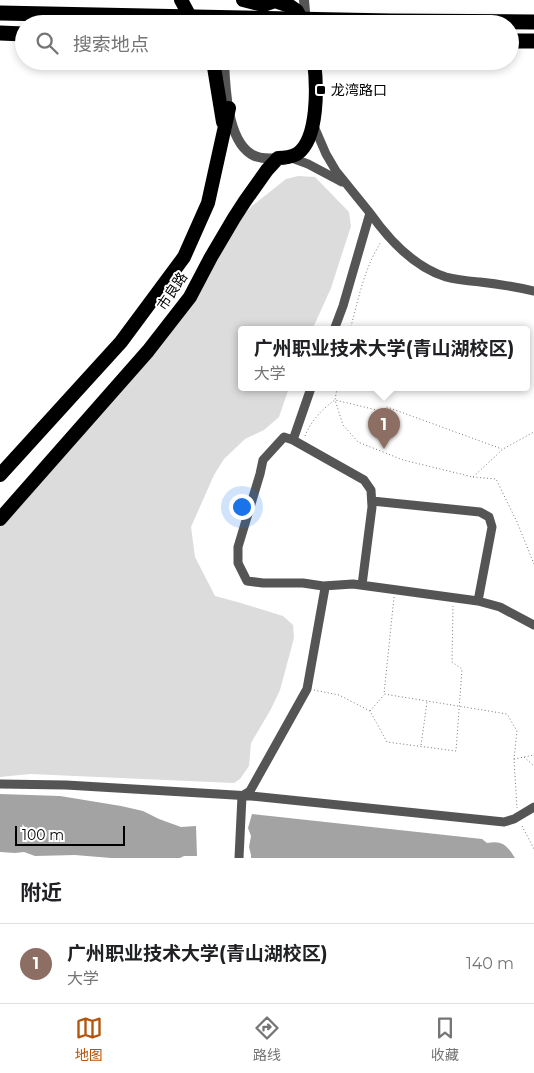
<!DOCTYPE html>
<html lang="zh">
<head>
<meta charset="utf-8">
<style>
  :root { --surface:#fff; --page:#f6f6f6; --text:#202124; --muted:#757577; --line:#e0e0e0; --accent:#b45309 }
  body { margin:0; font-family:Montserrat,"Noto Sans SC",sans-serif; background:var(--page); color:var(--text) }
  .scale { position:absolute; left:15px; bottom:12px; width:110px; box-sizing:border-box; padding-left:5px; border:2px solid #000; border-top:0; font-size:14px; line-height:18px; white-space:nowrap; color:#000; -webkit-text-stroke:4px #fff; paint-order:stroke }
  .you { position:absolute; left:241px; top:506px; width:18px; height:18px; margin:-12px; border:4px solid #fff; border-radius:50%; background:#1a73e8; box-shadow:0 0 0 8px #1a73e833 }
  .badge { display:grid; place-items:center; width:32px; height:32px; border-radius:50%; background:var(--accent); color:#fff; font-size:16px; font-weight:700 }
  .pin { position:absolute; translate:-50% -41px; filter:drop-shadow(0 1px 2px #0008) }
  .pin::after { content:''; position:absolute; top:26px; width:18px; height:15px; background:inherit; clip-path:polygon(0 0,100% 0,50% 100%) }
  .popup { position:absolute; left:238px; top:326px; width:292px; height:65px; box-sizing:border-box; display:grid; place-content:center; border-radius:5px; background:var(--surface); filter:drop-shadow(0 1px 4px #0005); font-size:16px; white-space:nowrap; color:var(--muted) }
  .popup b { font-size:19px; color:var(--text) }
  .popup::after { content:''; position:absolute; left:50%; top:100%; margin-left:-10px; border:10px solid transparent; border-top-color:var(--surface) }
  .list { margin:0; padding:0; list-style:none }
  h2 { display:flex; justify-content:space-between; align-items:center; height:65px; margin:0; padding:0 20px; font-size:21px }
  h2 small { font-size:16px; font-weight:400; color:var(--muted) }
  .list li { display:grid; grid-template-columns:32px 1fr auto; gap:15px; align-items:center; box-sizing:border-box; height:80px; padding:0 20px; border-top:1px solid var(--line) }
  .list b { display:block; font-size:19px; white-space:nowrap }
  .list p { margin:0; font-size:16px; white-space:nowrap; color:var(--muted) }
  .list em { font-size:16px; font-style:normal; color:var(--muted) }
  .icon { flex:none; width:28px; height:28px; fill:none; stroke:currentColor; stroke-width:2; stroke-linecap:round; stroke-linejoin:round }
  .map { position:relative; flex:none; width:534px; height:858px; overflow:hidden }
  .search { position:absolute; background:var(--surface); box-shadow:0 2px 8px #0003; left:15px; right:15px; top:15px; height:55px; display:flex; align-items:center; gap:12px; box-sizing:border-box; padding:0 18px; border-radius:28px; color:var(--muted); font-size:19px }
  .sheet { height:145px; background:var(--surface) }
  nav { display:flex; justify-content:space-around; align-items:center; box-sizing:border-box; height:70px; border-top:1px solid var(--line); background:var(--surface); font-size:14px; color:var(--muted) }
  nav a { display:grid; justify-items:center; gap:2px }
  nav .on { color:var(--accent) }
  .map>svg:first-child { display:block }
</style>
</head>
<body>
<div class="map">
<svg width="534" height="858" viewBox="0 0 534 858">
  <rect width="100%" height="100%" fill="#fff"/>
  <path fill="#dcdcdc" d="M298,176l17,1 34,35 2,14 -20,62 -19,42h-70v58h47l-10,29 -15,13 -19,9 -21,20 -10,16 -23,52 4,30 20,39 26,7 42,13 10,9 1,13 -14,52 -9,19 -20,34 -2,23 -9,13 -6,4 -204,-9 -30,3v-255l173,-197 64,-103 15,-16 34,-27z"/>
  <path fill="#a3a3a3" d="M0,794l60,2 61,10 22,5 16,8 22,8 15,-1 1,30h-13l-4,2h-69l-36,-3 -40,1 -11,-4 -9,1 -15,-1z
    M252,814l230,25 5,4c15,-3 20,2 28,15h-264v-3l-2,-8 2,-11 -3,-8z"/>
  <g fill="none" stroke-linecap="round" stroke-linejoin="round">
    <path stroke="#777" stroke-width="1" stroke-dasharray="1 2.5" stroke-linecap="butt" d="M350,330c8,-29 14,-62 31,-88
      M337,388l-2,12 8,25 15,17 45,18 70,17 30,-28 31,-17
      M305,436c6,-15 17,-27 30,-36l46,11 6,-4 115,42
      M473,477l23,2 21,43 17,42
      M394,597l-10,97 123,20 10,17 -3,28 3,49
      M314,690l25,5 31,16 17,31 69,9 6,-82 -10,-7 1,-56
      M370,711l14,-16
      M421,745l6,-43
      M524,757l10,9
      M514,759l20,-4
      M522,826l12,23"/>
    <path stroke="#555" stroke-width="9" d="M313,124l13,30 10,17 34,42 -27,93 -9,24
      M289,157l19,7 34,18
      M370,213c19,27 44,54 76,64 11,3 23,4 34,5 18,2 36,5 54,9
      M293,440l71,40 7,10 1,17 -10,78
      M372,501l108,11 9,5 3,10 -14,74
      M323,586l30,-2 125,17 22,6 34,18
      M0,784l66,1 185,11 253,26 10,-3 20,-12
      M239,858l3,-62 8,-5 57,-102 18,-101 -2,-2 -20,-3h-40l-16,-2 -9,-18v-16l22,-73 3,-14 21,-23 9,3 18,-52"/>
    <path stroke="#555" stroke-width="10" d="M304,0l2,24
      M224,61c1,26 3,78 27,93 8,5 18,5 27,4"/>
    <path stroke="#000" stroke-width="14" d="M181,0l13,24
      M243,0l20,5 12,-4 15,5 7,5 7,13
      M213,61l10,61
      M0,475l121,-133 63,-85 24,-54 21,-95
      M0,519l148,-168 42,-54 21,-40 23,-39 11,-17 22,-31 11,-12c6,0 13,-1 19,-4 22,-15 20,-69 17,-93"/>
    <path stroke="#000" stroke-width="15" d="M0,13l390,8 144,1
      M0,33l24,1
      M510,41h24"/>
  </g>
  <rect fill="#000" stroke="#fff" stroke-width="2" x="316" y="85" width="10" height="10" rx="2.5"/>
  <g text-anchor="middle" dominant-baseline="central" stroke-width="4" stroke-linejoin="round" paint-order="stroke">
    <g font-size="14" fill="#000" stroke="#fff" text-anchor="start">
      <text x="331" y="90">龙湾路口</text>
    </g>
    <g font-size="14" fill="#000" stroke="#fff">
      <text transform="translate(172 291) rotate(-56)">市良路</text>
    </g>
  </g>
</svg>
<div class="scale">100 m</div>
<div class="you"></div>
<div class="pin badge" style="left:384px;top:449px;background:#8d6e63">1</div>
<div class="popup"><b>广州职业技术大学(青山湖校区)</b>大学</div>
<div class="search"><svg class="icon" aria-label="search" viewBox="0 0 24 24"><circle cx="10" cy="10" r="6"/><path d="M15 15l6 6"/></svg>搜索地点</div>
</div>
<section class="sheet">
<h2>附近<small></small></h2>
<ul class="list">
<li><span class="badge" style="background:#8d6e63">1</span><div><b>广州职业技术大学(青山湖校区)</b><p>大学</p></div><em>140 m</em></li>
</ul>
</section>
<nav>
<a class="on"><svg class="icon" aria-label="map" viewBox="0 0 24 24"><path d="M3 6l6-2 6 2 6-2v14l-6 2-6-2-6 2zM9 4v14M15 6v14"/></svg>地图</a>
<a><svg class="icon" aria-label="directions" viewBox="0 0 24 24"><path d="M12 3l9 9-9 9-9-9zM9 14v-3h6M13 9l2 2-2 2"/></svg>路线</a>
<a><svg class="icon" aria-label="saved" viewBox="0 0 24 24"><path d="M7 4h10v16l-5-4-5 4z"/></svg>收藏</a>
</nav>
</body>
</html>
